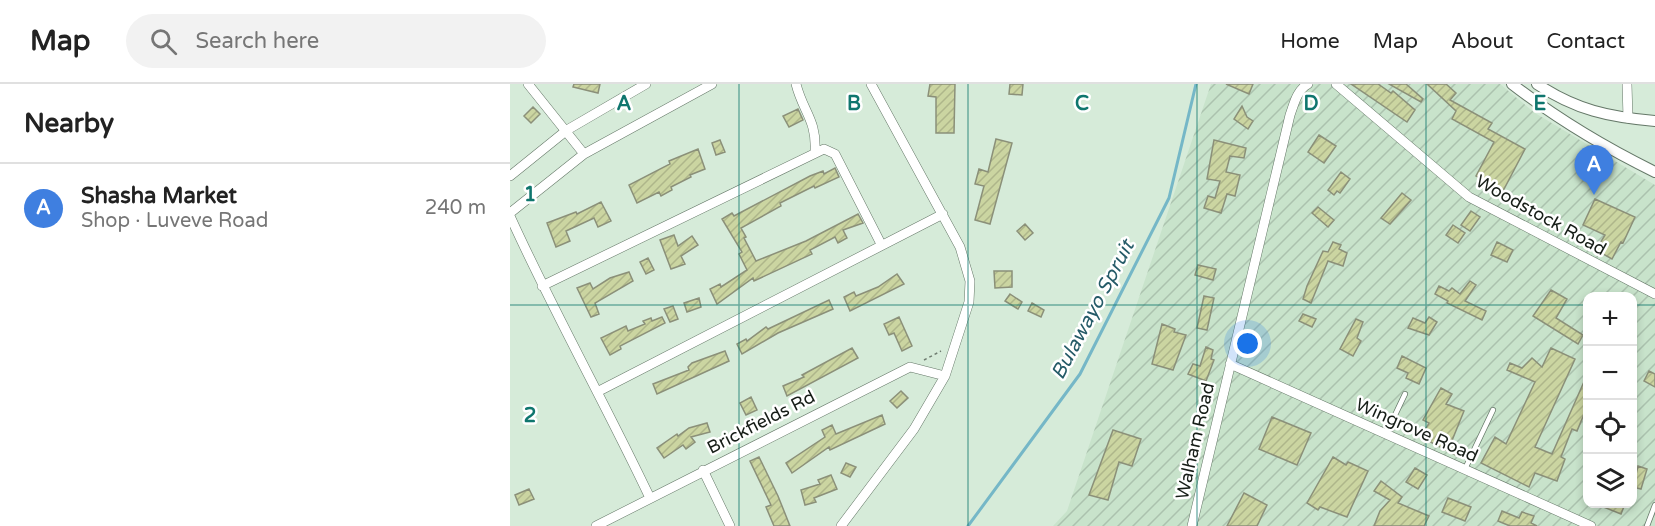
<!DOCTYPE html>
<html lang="en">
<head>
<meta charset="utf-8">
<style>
  :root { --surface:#fff; --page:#f2f2f2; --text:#222; --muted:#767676; --line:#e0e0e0; --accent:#97166d }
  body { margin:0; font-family:"Varela Round",sans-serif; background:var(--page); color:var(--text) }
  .controls { position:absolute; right:18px; bottom:18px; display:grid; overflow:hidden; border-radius:12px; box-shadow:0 3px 9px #0003 }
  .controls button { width:54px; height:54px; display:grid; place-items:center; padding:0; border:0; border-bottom:2px solid var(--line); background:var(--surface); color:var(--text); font:30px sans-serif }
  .you { position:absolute; left:738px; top:260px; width:21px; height:21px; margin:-15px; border:4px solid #fff; border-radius:50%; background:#1a73e8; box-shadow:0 0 0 9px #1a73e833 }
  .badge { display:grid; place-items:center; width:39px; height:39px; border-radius:50%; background:var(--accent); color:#fff; font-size:20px; font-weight:700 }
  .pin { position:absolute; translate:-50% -50px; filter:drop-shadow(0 2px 3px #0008) }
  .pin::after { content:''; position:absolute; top:32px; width:21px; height:18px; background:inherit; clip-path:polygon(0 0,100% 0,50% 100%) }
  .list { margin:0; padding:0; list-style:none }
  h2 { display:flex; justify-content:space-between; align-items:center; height:78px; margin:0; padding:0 24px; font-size:26px }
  h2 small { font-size:20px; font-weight:400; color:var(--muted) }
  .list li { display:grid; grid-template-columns:39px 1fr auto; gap:18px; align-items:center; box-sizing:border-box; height:90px; padding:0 24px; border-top:2px solid var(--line) }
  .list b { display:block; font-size:22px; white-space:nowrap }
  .list p { margin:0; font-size:20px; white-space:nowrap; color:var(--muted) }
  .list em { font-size:20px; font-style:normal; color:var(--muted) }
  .icon { flex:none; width:33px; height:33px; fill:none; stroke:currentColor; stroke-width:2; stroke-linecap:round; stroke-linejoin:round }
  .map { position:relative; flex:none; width:1145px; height:442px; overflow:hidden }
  header { display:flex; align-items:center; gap:36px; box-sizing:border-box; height:84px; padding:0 30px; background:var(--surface); border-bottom:2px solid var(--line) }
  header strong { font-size:28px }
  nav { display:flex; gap:33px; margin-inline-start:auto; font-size:21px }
  .search { width:420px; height:54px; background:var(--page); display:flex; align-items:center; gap:15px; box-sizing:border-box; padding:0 21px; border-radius:33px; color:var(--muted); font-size:22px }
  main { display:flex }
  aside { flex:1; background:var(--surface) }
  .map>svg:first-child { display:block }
</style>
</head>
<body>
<header>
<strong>Map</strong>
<div class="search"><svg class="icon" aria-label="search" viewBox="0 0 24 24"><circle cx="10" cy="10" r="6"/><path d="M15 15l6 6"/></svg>Search here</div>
<nav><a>Home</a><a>Map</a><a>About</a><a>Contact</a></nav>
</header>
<main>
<aside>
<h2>Nearby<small></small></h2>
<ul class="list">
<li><span class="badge" style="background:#3f7fe0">A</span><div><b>Shasha Market</b><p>Shop · Luveve Road</p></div><em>240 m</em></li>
</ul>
</aside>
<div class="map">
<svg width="1145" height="442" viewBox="0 0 1145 442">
  <defs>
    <pattern id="industrial-furrows" width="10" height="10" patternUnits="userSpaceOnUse" patternTransform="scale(1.5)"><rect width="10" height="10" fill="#c8e3cb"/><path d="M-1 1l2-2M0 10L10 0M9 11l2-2" fill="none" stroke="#abc2ae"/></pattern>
    <pattern id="building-hatch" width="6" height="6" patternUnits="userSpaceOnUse" patternTransform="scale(1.5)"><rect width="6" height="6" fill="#cbd5a1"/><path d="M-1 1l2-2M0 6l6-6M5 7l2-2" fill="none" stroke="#aeb68a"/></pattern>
  </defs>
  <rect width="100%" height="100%" fill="#d6ebd9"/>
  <path fill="url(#industrial-furrows)" fill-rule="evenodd" d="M701,0h289l35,29 120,72v341h-602l14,-15zM1078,213h44v207h-44z"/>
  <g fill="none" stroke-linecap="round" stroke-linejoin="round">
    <path stroke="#75b7c7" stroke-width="3" d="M458,442l112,-152 89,-176 27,-114"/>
  </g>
  <path fill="url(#building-hatch)" stroke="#8b9079" stroke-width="1.5" d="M64,0h26l-2,9 -25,-6z
    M420,0h25l-1,49h-18v-36l-8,-1z
    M500,0h13l-1,11 -13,-1z
    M716,0h27l-4,10z
    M841,0h27l13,9 2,-2 22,19 -8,12z
    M879,0h17l17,15 -2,3z
    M917,0h19l10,9 -6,7 42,23 -4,6 37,20 -22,42 -27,-15 18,-34 -42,-23 4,-8z
    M732,22l5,11 6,4 -5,8 -14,-10z
    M23,23l7,7 -9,9 -7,-7z
    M288,25l5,11 -14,7 -6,-11z
    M809,51l17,11 -12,17 -16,-11z
    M486,55l16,4 -22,81 -15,-4 9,-34 -9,-2 4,-15 9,3z
    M210,56l5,12 -9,3 -4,-12z
    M704,56l32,8 -2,10 -14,-2 -4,16 14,3 -5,21 -8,-2 -6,19 -17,-5 4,-12 7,2 5,-17 -13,-2z
    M188,65l7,20 -15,6 1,2 -20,10 1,3 -11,6 -2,-4 -22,11 -8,-18 41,-21 -1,-3z
    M1071,78l16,10 -4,7 -16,-10z
    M325,84l4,9 -24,11 -1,-2 -34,17 1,3 -40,22 5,9 -2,1 12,23 50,-20 52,-27 5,9 -20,7 4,8 -9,5 -3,-6 -25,13 2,4 -58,27 -1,-3 -36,26 -7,-15 10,-5 1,3 26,-17 -8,-16 3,-2 -20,-33 10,-6 2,3 76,-40 13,-5 1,3z
    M831,88l9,7 -10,14 -3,-2 -3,4 -6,-5z
    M892,109l9,7 -21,24 -9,-6z
    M1085,115l40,18 -12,26 -2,-1 -9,17 -16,-9 9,-15 -22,-10z
    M91,118l10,19 -13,6 -4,-9 -28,13 4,10 -14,6 -9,-24 29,-11 1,2z
    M808,123l16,13 -6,7 -16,-14z
    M961,127l9,6 -10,14 -9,-6z
    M515,140l8,9 -8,7 -8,-9z
    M943,141l12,8 -7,10 -12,-8z
    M164,151l4,11 14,-10 6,9 -17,11 4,8 -14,5 -11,-29z
    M823,158l8,3 -2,4 8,4 -4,13 -15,-5 -17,42 -8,-4 4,-13 16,-35 5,1z
    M987,158l16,8 -6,12 -16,-7z
    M138,174l6,12 -8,4 -6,-12z
    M688,181l18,4 -3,11 -18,-5z
    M484,187h18v16l-17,1z
    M119,188l4,9 -38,22 4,11 -8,3 -14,-29 13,-5 3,6 17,-11z
    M387,190l7,10 -54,27 -6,-14 10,-5 2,4 22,-9z
    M960,197l6,4 -11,16 21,10 -4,9 -35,-17 1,-2 -13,-7 4,-8 10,5 3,-3 8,6z
    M1041,206l16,9 -11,19 27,17 -5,9 -45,-28z
    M500,210l12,8 -4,7 -13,-8z
    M694,212l10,2 -7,32 -10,-2z
    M189,214l2,9 -14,5 -3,-9z
    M319,216l4,9 -55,24 -36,21 -5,-10 9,-5 1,2 19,-14 2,2z
    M522,219l12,7 -3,7 -13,-6z
    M163,222l5,13 -8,3 -6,-13z
    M793,230l13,5 -4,8 -13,-6z
    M152,233l3,6 -45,23 1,3 -11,6 -9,-17 25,-12 2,5 17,-7 -2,-3 8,-3 1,3z
    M389,233l13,29 -10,5 -8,-18 -5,2 -5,-11z
    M919,233l8,5 -8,13 -21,-7 5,-10 12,5z
    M846,235l7,3 -6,16 4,3 -8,15 -13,-7z
    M652,240l13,5 -1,3 12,3 -13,35 -21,-6z
    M696,263l7,3 -2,9 3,1 -8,21 -18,-7 5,-10 7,2z
    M342,264l6,10 -71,38 -4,-10 21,-9 -2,-2z
    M1041,264l24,11 -40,88 17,7 35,-79v32l-10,24 -5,-2 -11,28 4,2 -8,22 -22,-8 -6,14 -48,-24 14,-26 11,7 29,-62 -28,-12 3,-7 12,5 10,-10 10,9z
    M215,267l4,10 -72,33 -4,-10 36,-14 -1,-3 4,-4z
    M892,272l24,12 -7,16 -13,-6 2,-5 -11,-5z
    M1139,287l6,3v13l-11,-6z
    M931,304l11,6 -6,10 18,7 -13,32 12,6 -4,8 -38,-20 8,-14 -6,-3z
    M391,307l7,7 -11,10 -7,-7z
    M241,313l6,13 -11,5 -6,-12z
    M372,331l3,9 -55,26 -1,-3 -37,26 -6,-10 39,-26 -3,-7 10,-5 4,9z
    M762,333l39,16 -14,32 -38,-16z
    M197,339l3,9 -19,5 4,5 -9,7 -3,-4 -19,13 -7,-10 20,-14 1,2 11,-8z
    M603,346l28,9 -9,27 -13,-4 -11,38 -19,-5z
    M249,373l19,39 12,30h-16l-8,-19 5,-2 -21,-44z
    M823,373l13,8 2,-3 20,9 -21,46 -27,-10 -2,3 -11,-7z
    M336,379l10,4 -6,10 -9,-4z
    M1128,382l9,3 -6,20 -8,-2z
    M905,384l12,7 -9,14 -12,-7z
    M321,391l6,14 -23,9 2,4 -11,3 -4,-15 19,-6 -2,-4z
    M871,397l21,16 -4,6 31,13 -5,10h-50l6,-15 10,-11 -16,-9z
    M19,405l5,10 -15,6 -4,-10z
    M734,409l23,12 -10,21h-30z
    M938,414l23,9 -6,14 -23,-9z
    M1086,420h29l-4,10z
    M992,427l17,7 3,-6 12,4 -3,7 6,3h-27l-12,-5z"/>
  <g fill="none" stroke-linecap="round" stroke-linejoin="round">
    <g stroke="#657868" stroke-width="6">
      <path id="service" d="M876,350l19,-40
        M955,385l28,-59
        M1137,442l8,-21"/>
    </g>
    <g stroke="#657868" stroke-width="10">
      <path id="minor" d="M18,0l56,70
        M286,0c7,28 21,36 19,68
        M826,0l133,113 186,97
        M1117,0l1,34
        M0,92l57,-46 79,-46
        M0,129l74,-59 128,-70
        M0,132c43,95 95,187 140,282
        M32,202l282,-137 11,5 46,90
        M720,280l361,162
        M89,307l344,-177
        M193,386l27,56
        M86,442l314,-159 35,9
        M331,442l73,-97 31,-53 24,-74 1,-21 -10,-34 -89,-163
        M682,442l98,-411c4,-11 7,-25 18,-31"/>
    </g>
    <g stroke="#657868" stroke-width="12">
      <path id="tertiary" d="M1002,0c44,34 92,63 143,88
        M1027,0c39,26 72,33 118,37"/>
    </g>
    <path stroke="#6f7c70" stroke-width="1.5" stroke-dasharray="3 3" stroke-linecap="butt" d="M414,276l17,-9"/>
    <use href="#service" stroke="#fff" stroke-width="4.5"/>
    <use href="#minor" stroke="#fff" stroke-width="9"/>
    <use href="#tertiary" stroke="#fff" stroke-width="10"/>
  </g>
  <path fill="none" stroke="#0f766e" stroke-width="1.5" stroke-opacity="0.55" d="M229,0v442M458,0v442M687,0v442M916,0v442M0,221h1078M1122,221h23"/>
  <g text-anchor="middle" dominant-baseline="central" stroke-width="5" stroke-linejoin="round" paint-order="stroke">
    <g font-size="18" fill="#161d17" stroke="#fff">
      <text transform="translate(1031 131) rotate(29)">Woodstock Road</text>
      <text transform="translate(251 338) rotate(-27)">Brickfields Rd</text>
      <text transform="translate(907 346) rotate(24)">Wingrove Road</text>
      <text transform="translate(685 357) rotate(-77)">Walham Road</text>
    </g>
    <g font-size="20" font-style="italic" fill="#255b68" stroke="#fff">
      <text transform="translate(583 226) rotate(-62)">Bulawayo Spruit</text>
    </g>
  </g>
  <g font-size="20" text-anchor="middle" font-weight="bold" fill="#0f766e" stroke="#fff" stroke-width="5" stroke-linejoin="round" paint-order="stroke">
    <text x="114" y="26">A</text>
    <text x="344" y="26">B</text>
    <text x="572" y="26">C</text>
    <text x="801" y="26">D</text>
    <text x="1030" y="26">E</text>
    <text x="20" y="117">1</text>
    <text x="20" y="338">2</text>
  </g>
</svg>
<div class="controls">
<button>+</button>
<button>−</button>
<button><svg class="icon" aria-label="locate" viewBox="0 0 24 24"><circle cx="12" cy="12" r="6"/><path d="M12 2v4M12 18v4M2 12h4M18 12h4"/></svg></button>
<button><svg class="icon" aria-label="layers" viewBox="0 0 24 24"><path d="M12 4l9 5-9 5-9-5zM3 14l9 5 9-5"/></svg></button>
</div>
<div class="you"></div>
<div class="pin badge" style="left:1084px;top:111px;background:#3f7fe0">A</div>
</div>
</main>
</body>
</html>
